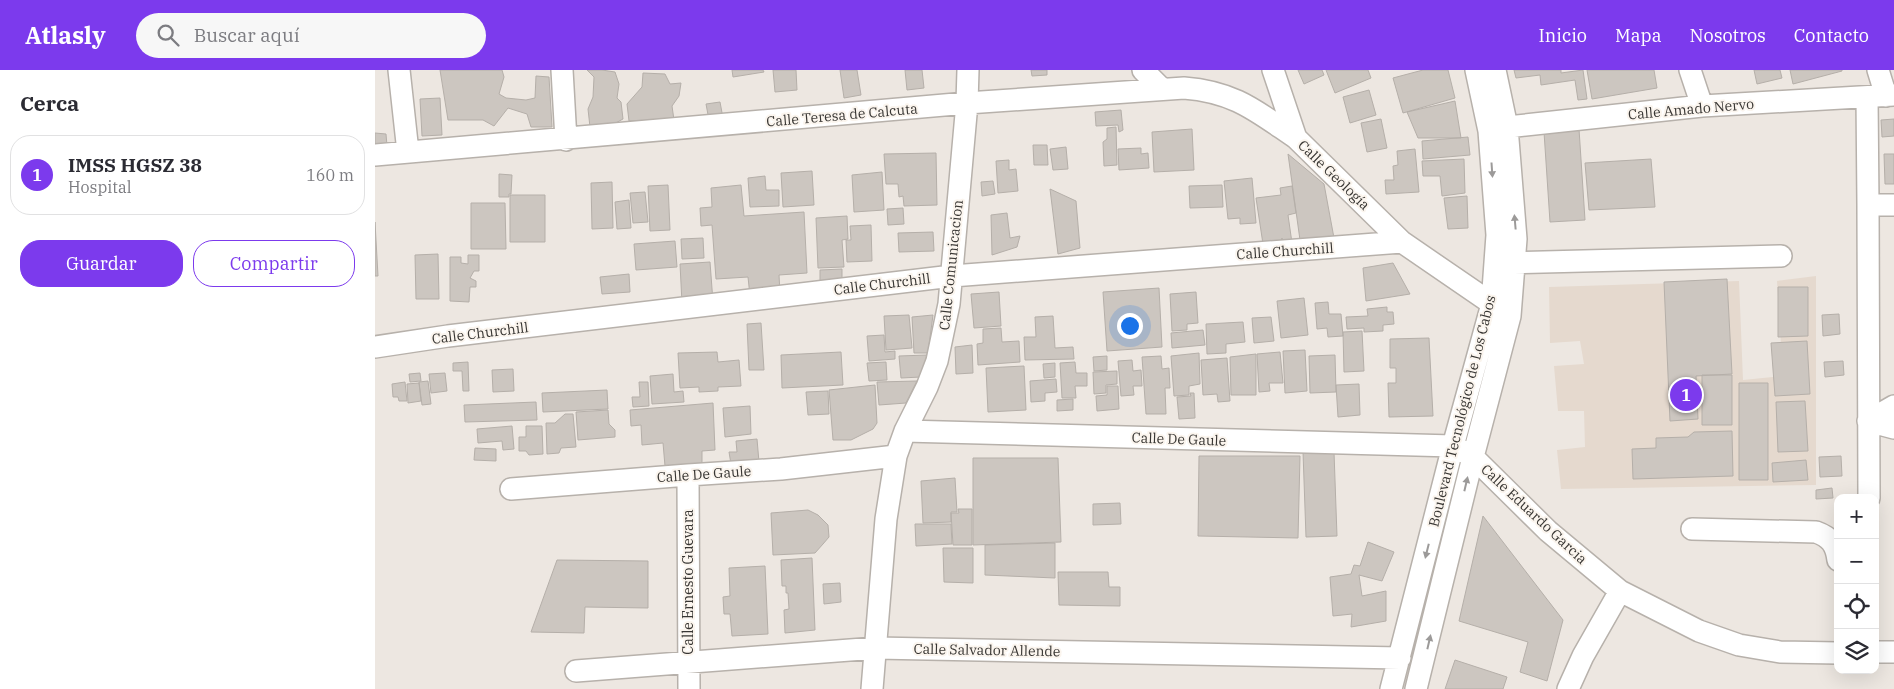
<!DOCTYPE html>
<html lang="es">
<head>
<meta charset="utf-8">
<style>
  :root { --surface:#fff; --page:#f7f7f7; --text:#2b2b33; --muted:#7c7c81; --line:#e1e1e2; --accent:#7c3aed }
  body { margin:0; font-family:"IBM Plex Serif",serif; background:var(--page); color:var(--text) }
  .controls { position:absolute; right:15px; bottom:15px; display:grid; overflow:hidden; border-radius:10px; box-shadow:0 5px 20px #0002 }
  .controls button { width:45px; height:45px; display:grid; place-items:center; padding:0; border:0; border-bottom:1px solid var(--line); background:var(--surface); color:var(--text); font:25px sans-serif }
  .you { position:absolute; left:754px; top:255px; width:18px; height:18px; margin:-12px; border:4px solid #fff; border-radius:50%; background:#1a73e8; box-shadow:0 0 0 8px #1a73e833 }
  .badge { display:grid; place-items:center; width:32px; height:32px; border-radius:50%; background:var(--accent); color:#fff; font-size:16px; font-weight:700 }
  .pin { position:absolute; translate:-50% -50%; border:2px solid #fff; box-shadow:0 1px 5px #0006 }
  .list { margin:0; padding:0; list-style:none }
  h2 { display:flex; justify-content:space-between; align-items:center; height:65px; margin:0; padding:0 20px; font-size:21px }
  h2 small { font-size:16px; font-weight:400; color:var(--muted) }
  .list li { display:grid; grid-template-columns:32px 1fr auto; gap:15px; align-items:center; box-sizing:border-box; height:80px; margin:0 10px 10px; padding:0 10px; border:1px solid var(--line); border-radius:20px }
  .list b { display:block; font-size:19px; white-space:nowrap }
  .list p { margin:0; font-size:16px; white-space:nowrap; color:var(--muted) }
  .list em { font-size:16px; font-style:normal; color:var(--muted) }
  .actions { display:flex; gap:10px; padding:15px 20px }
  .actions a { flex:1; padding:11px 0; border:1px solid var(--accent); border-radius:20px; text-align:center; font-size:18px; color:var(--accent) }
  .actions .main { background:var(--accent); color:#fff }
  .icon { flex:none; width:28px; height:28px; fill:none; stroke:currentColor; stroke-width:2; stroke-linecap:round; stroke-linejoin:round }
  .map { position:relative; flex:none; width:1519px; height:619px; overflow:hidden }
  header { display:flex; align-items:center; gap:30px; box-sizing:border-box; height:70px; padding:0 25px; background:var(--accent); color:#fff }
  header strong { font-size:24px }
  nav { display:flex; gap:28px; margin-inline-start:auto; font-size:18px }
  .search { width:350px; height:45px; background:var(--page); display:flex; align-items:center; gap:12px; box-sizing:border-box; padding:0 18px; border-radius:28px; color:var(--muted); font-size:19px }
  main { display:flex }
  aside { flex:1; background:var(--surface) }
  .map>svg:first-child { display:block }
</style>
</head>
<body>
<header>
<strong>Atlasly</strong>
<div class="search"><svg class="icon" aria-label="search" viewBox="0 0 24 24"><circle cx="10" cy="10" r="6"/><path d="M15 15l6 6"/></svg>Buscar aquí</div>
<nav><a>Inicio</a><a>Mapa</a><a>Nosotros</a><a>Contacto</a></nav>
</header>
<main>
<aside>
<h2>Cerca<small></small></h2>
<ul class="list">
<li><span class="badge">1</span><div><b>IMSS HGSZ 38</b><p>Hospital</p></div><em>160 m</em></li>
</ul>
<div class="actions"><a class="main">Guardar</a><a>Compartir</a></div>
</aside>
<div class="map">
<svg width="1519" height="619" viewBox="0 0 1519 619">
  <rect width="100%" height="100%" fill="#ede7e1"/>
  <path fill="#e5d9ce" d="M1441,206v209l-255,4 -4,-39 28,-3 -1,-36h-26l-4,-45 30,-2 -4,-23 -30,2 -1,-56 190,-6 4,99 40,-4 -6,-95z"/>
  <path fill="#ccc6c0" stroke="#b5afa9" d="M65,0h62l2,7 -5,17 7,4 20,2 9,-2 1,-22 13,1 3,50h-21l-4,-13 -19,-6 -14,18 -11,-6h-35z
    M212,0h15l13,2 4,12 -2,14 4,4 2,17 -11,6 -22,2 -2,-18 5,-12 1,-20z
    M357,0h31l1,2 -31,5z
    M398,0h23l1,20 -22,2z
    M465,0h17l4,25 -17,3z
    M530,0h17l2,18 -17,2z
    M656,0h16v5l-15,1z
    M923,0h24l2,5 -20,9z
    M951,0h42l3,8 -36,15z
    M1048,0h25l7,28 -52,15 -10,-35z
    M1139,0h47v3l22,-3 4,29 -9,1 -3,-20 -34,5 -1,-10 -24,3z
    M1212,0h67l3,18 -65,11z
    M1379,0h26l2,8 -25,6z
    M1415,0h52v1l-49,13z
    M268,3l22,1 5,10 11,-1 -2,13 -7,10 2,14 -45,1 -2,-17 15,-17z
    M994,20l7,25 -26,8 -7,-26z
    M65,28l2,37 -20,1 -2,-37z
    M1080,31l6,37h-43l-11,-26z
    M345,32l3,16 -14,2 -3,-16z
    M746,40l2,20 -4,2 -1,-7 -22,1 -1,-14z
    M1006,49l6,29 -20,4 -6,-29z
    M1519,49v17l-12,1 -1,-17z
    M741,57l1,38 -13,1 -1,-24 4,-3v-11z
    M817,59l2,41 -40,2 -2,-40z
    M1204,59l6,91 -35,2 -6,-90z
    M0,63l11,1 1,12 -12,3z
    M1093,67l2,18 -47,4 -1,-18z
    M658,75h14l1,20h-14z
    M691,77l2,22 -15,1 -3,-21z
    M766,78v6l7,-1 1,15 -30,2 -1,-21z
    M1040,79l4,43 -33,2 -1,-14h9l-1,-14 5,-1 -1,-14z
    M561,83l1,52 -33,1 -1,-10 -4,1 -1,-13h-12l-2,-30z
    M913,84l36,30 10,54 -34,2z
    M1509,84h10v30h-9z
    M1089,89l1,34 -23,3 -2,-20h-17l-1,-15z
    M1276,89l4,48 -66,3 -4,-47z
    M634,90v10l7,-1 2,22 -20,2 -2,-32z
    M437,101l2,34 -31,2 -2,-34z
    M507,102l2,38 -30,2 -2,-37z
    M124,104l13,1 -1,19h-2v3h-10z
    M390,106l1,14h13v16l-29,1 -2,-29z
    M877,108l4,45 -16,1v-6l-12,1 -4,-38z
    M618,111l2,13 -13,2 -1,-14z
    M237,112l1,46 -21,1 -1,-46z
    M293,115l2,45 -20,1 -2,-45z
    M366,115l3,31 60,-4 3,61 -28,2 1,18 -30,3 -2,-19 -32,2 -4,-54 -11,1 -1,-18 12,-1 -1,-19z
    M847,115l1,22 -33,1 -1,-22z
    M917,116l4,27 -8,2 4,28 -9,1 -1,-6 -1,4 -18,2 -7,-46 25,-3 -1,-7z
    M675,119l26,12 4,47 -22,6z
    M270,122l3,30 -15,1 -3,-30z
    M135,125h35v47h-35z
    M1092,126l1,32 -20,1 -4,-31z
    M254,130l2,28 -14,1 -2,-27z
    M96,133h34l1,46h-35z
    M528,138l1,16 -16,1 -1,-16z
    M632,143l3,25 10,-2 -3,11 -25,8 -1,-40z
    M472,146l1,23 -6,1 2,27 -26,1 -2,-50z
    M0,152l3,54h-3z
    M496,155l1,36 -25,1 -1,-22h5l-1,-14z
    M558,162l1,19 -35,1 -1,-19z
    M328,168l1,20 -22,1 -1,-20z
    M300,171l2,26 -41,3 -2,-26z
    M63,184l1,45h-23l-1,-44z
    M93,185h11v16h-5l-4,7 6,3v6h-6l-1,15 -19,-1v-44h11v6l7,1z
    M335,192l3,40 -31,1 -2,-39z
    M1018,193l17,31 -44,7 -3,-33z
    M467,199v16h-22v-15z
    M254,204l1,18 -28,2 -2,-17z
    M1352,209l5,95 -36,2 2,43 -28,2 -6,-139z
    M1403,217h30v49l-30,1z
    M784,218l3,59 -55,4 -4,-59z
    M624,222l2,34 -27,2 -3,-34z
    M821,222l2,31 -11,1v6l-15,1 -2,-37z
    M929,228l4,37 -27,3 -4,-37z
    M953,232l1,12h12l2,22 -15,1 -1,-9 -10,1 -2,-26z
    M1012,237v5h6l1,12 -11,1v6l-19,1v-4l-17,1 -1,-12 22,-1 -1,-7z
    M1464,244l1,20 -17,2 -1,-21z
    M534,245l3,33 -26,2 -2,-34z
    M558,245l-5,38h-14l-2,-36z
    M678,246l2,32 18,-1 1,12 -49,1 -1,-23h12l-1,-20z
    M896,247l3,24 -20,2 -2,-25z
    M868,252l2,20 -19,2v9l-19,1 -1,-30z
    M386,253l3,47h-15l-2,-46z
    M626,258l1,14 17,-1 1,21 -42,3 -1,-21 6,-1v-14z
    M828,260l2,15 -33,3 -1,-15z
    M987,261l2,40 -20,1 -1,-40z
    M509,265l1,17 10,-1v8l-26,2 -2,-25z
    M1054,268l4,78 -44,1 -1,-34h8v-15h-6v-29z
    M1432,271l3,53 -35,2 -4,-53z
    M597,275l1,28 -17,1 -1,-27z
    M930,280l2,41 -22,2 -2,-42z
    M342,282l1,10 21,-2 2,26 -23,1v4l-19,1v-5l-19,1 -2,-35z
    M466,282l2,33 -61,3 -1,-33z
    M905,282l3,31h-14l1,8 -11,1 -2,-38z
    M824,283l1,31 -11,2v9l-15,1 -3,-40z
    M881,284v41h-25l-1,-38z
    M552,285l-6,22 -20,1 -2,-22z
    M960,285l1,37 -26,1 -1,-37z
    M732,286v14l-13,1 -1,-14z
    M786,286l1,13 7,-1 1,20h-5l1,26h-20l-4,-57z
    M852,288l3,43 -12,1 -1,-8 -14,1 -2,-35z
    M757,290l1,11 8,-1 1,16h-9l1,9 -13,1 -3,-35z
    M1468,291l1,14 -19,2 -1,-15z
    M93,292l1,29h-6l-1,-20h-9v-8z
    M511,292l1,18 -18,1 -2,-18z
    M700,292l1,11h11v13h-12l1,12h-14l-2,-35z
    M680,293v14l-11,1 -1,-14z
    M649,296l2,44 -38,2 -2,-44z
    M138,299l1,22 -21,1 -1,-22z
    M742,301v13l-11,1v8l-12,1 -1,-22z
    M45,303l1,8 -11,1 -1,-8z
    M70,303l2,18 -16,2 -2,-19z
    M298,304l1,18 9,-1 1,11 -32,2 -2,-28z
    M1327,305h30v50h-30z
    M681,309l1,13 -12,1v8l-14,1 -1,-21z
    M53,311l3,23 -9,1 -3,-23z
    M542,311l-11,22 -27,2 -2,-23z
    M30,312l2,19h-8l-1,-4h-5l-1,-13z
    M264,312h9l1,24 -16,1 -1,-10h8z
    M44,313l2,18 -13,2 -1,-19z
    M1364,313h29v97h-29z
    M984,314l1,31 -22,2 -2,-32z
    M500,315l2,38 -4,6 -22,11h-18l-4,-50z
    M732,316h11l1,23 -22,2 -1,-15 11,-1z
    M232,320l1,19 -65,3 -1,-19z
    M453,321l1,23 -21,1 -2,-23z
    M815,323h4l1,25 -16,1 -2,-22 14,-1z
    M698,329v11l-16,1v-11z
    M1430,331l3,50 -30,1 -2,-50z
    M161,332l1,18 -72,2 -1,-17z
    M338,333l2,47 -13,1v12l-37,3 -2,-23 -21,2 -1,-20 -10,1 -1,-16z
    M375,336l1,28 -26,3 -2,-29z
    M233,340l1,14 6,6v7l-37,3 -2,-28z
    M190,344h8l3,33 -15,1 -2,5 -12,1 -1,-31h9z
    M137,356l2,23 -11,1 -1,-9 -24,2 -1,-14z
    M151,356h16l1,28 -14,1 -3,-4h-7v-14h7z
    M1357,361l1,45 -100,3 -1,-30 24,-1v-10l32,-1 6,-5z
    M382,369l2,23 -28,2 -2,-12h8l-1,-11z
    M100,378l21,1v12l-22,-1z
    M928,382h31l3,84 -31,1z
    M824,386h101l-2,82 -100,-2z
    M1466,386l1,20 -22,1 -1,-20z
    M598,388h85l3,84 -88,3z
    M1431,390l2,20 -35,2 -1,-19z
    M580,408l2,34h-6v10l-28,1 -2,-42z
    M1457,418l1,10 -17,1v-9z
    M745,433l1,21 -28,1v-21z
    M583,439h14v36h-19l-2,-32h8z
    M433,440l10,5 10,10 1,12 -6,7 -8,9 -42,2 -2,-42z
    M1108,446l80,104 -16,61 -27,-9 8,-30 -69,-21z
    M540,454h36l1,20 -36,2z
    M993,472l26,10 -12,29 -23,-6 3,21 24,-5v30l-35,6 1,-13 -19,2 -3,-39 21,-3 3,-9 6,1z
    M680,473v35l-70,-3v-30z
    M568,478h30v35l-29,-1z
    M437,488l3,72 -30,3 -1,-23 5,-1 -1,-16h-2v-7h-4l-1,-26z
    M182,490l91,1v47l-63,-1 -1,26 -53,-1z
    M390,496l3,68 -36,2 -2,-22h-6l-1,-17 7,-1 -1,-28z
    M683,502h50l1,15h11v19l-61,-1z
    M465,513l1,19 -17,2 -1,-20z
    M1080,590l52,17 -4,12h-58z"/>
  <g fill="none" stroke-linecap="round" stroke-linejoin="round">
    <g stroke="#b7b1ab" stroke-width="24">
      <path id="minor" d="M24,0l9,82
        M187,0l4,70
        M768,0l19,19
        M898,0l23,68 106,104
        M1315,0l12,36
        M1503,0l8,26
        M1492,27l1,108h26
        M1119,60l13,-3 195,-21 192,-11
        M0,85l592,-52 217,-15c51,4 72,23 112,50
        M1493,135l1,293
        M1127,193l279,-7
        M0,277l73,-11 504,-60 450,-34 108,74
        M1493,351l26,-15
        M1493,351l26,7
        M530,361l548,15 20,11 75,74 72,60 79,40 40,14 41,7 58,1
        M313,405l1,214
        M136,419l177,-14 93,-6 115,-13
        M1317,459l124,3c14,5 20,12 22,28
        M1500,582h19
        M201,601l300,-23 524,10
        M497,619l14,-170 10,-63 9,-25 22,-44 10,-26 12,-57 18,-201 1,-33
        M1016,619l62,-243 39,-142 5,-69 -8,-104 -13,-61
        M1041,619l57,-232 37,-141 6,-77 -9,-112 -12,-57
        M1193,619l15,-33 37,-65"/>
    </g>
    <use href="#minor" stroke="#fff" stroke-width="21"/>
  </g>
  <defs><path id="oneway-solid" d="M-6-.8H1V-3.2L6.5 0L1 3.2V.8H-6Z" transform="scale(1.25)"/></defs>
  <g fill="#9c9a99">
    <use href="#oneway-solid" transform="translate(1117 100) rotate(86)"/>
    <use href="#oneway-solid" transform="translate(1140 152) rotate(-95)"/>
    <use href="#oneway-solid" transform="translate(1091 414) rotate(-77)"/>
    <use href="#oneway-solid" transform="translate(1052 481) rotate(104)"/>
    <use href="#oneway-solid" transform="translate(1054 572) rotate(-77)"/>
  </g>
  <g text-anchor="middle" dominant-baseline="central" stroke-width="4" stroke-linejoin="round" paint-order="stroke">
    <g font-size="14" fill="#383633" stroke="#fbf5ee">
      <text transform="translate(1316 39) rotate(-5)">Calle Amado Nervo</text>
      <text transform="translate(467 45) rotate(-5)">Calle Teresa de Calcuta</text>
      <text transform="translate(959 105) rotate(44)">Calle Geología</text>
      <text transform="translate(910 181) rotate(-4)">Calle Churchill</text>
      <text transform="translate(576 195) rotate(-84)">Calle Comunicacion</text>
      <text transform="translate(507 214) rotate(-7)">Calle Churchill</text>
      <text transform="translate(105 263) rotate(-7)">Calle Churchill</text>
      <text transform="translate(1087 341) rotate(-76)">Boulevard Tecnológico de Los Cabos</text>
      <text transform="translate(804 369) rotate(2)">Calle De Gaule</text>
      <text transform="translate(329 404) rotate(-4)">Calle De Gaule</text>
      <text transform="translate(1159 444) rotate(43)">Calle Eduardo Garcia</text>
      <text transform="translate(313 512) rotate(-90)">Calle Ernesto Guevara</text>
      <text transform="translate(612 580) rotate(1)">Calle Salvador Allende</text>
    </g>
  </g>
</svg>
<div class="controls">
<button>+</button>
<button>−</button>
<button><svg class="icon" aria-label="locate" viewBox="0 0 24 24"><circle cx="12" cy="12" r="6"/><path d="M12 2v4M12 18v4M2 12h4M18 12h4"/></svg></button>
<button><svg class="icon" aria-label="layers" viewBox="0 0 24 24"><path d="M12 4l9 5-9 5-9-5zM3 14l9 5 9-5"/></svg></button>
</div>
<div class="you"></div>
<div class="pin badge" style="left:1311px;top:325px">1</div>
</div>
</main>
</body>
</html>
